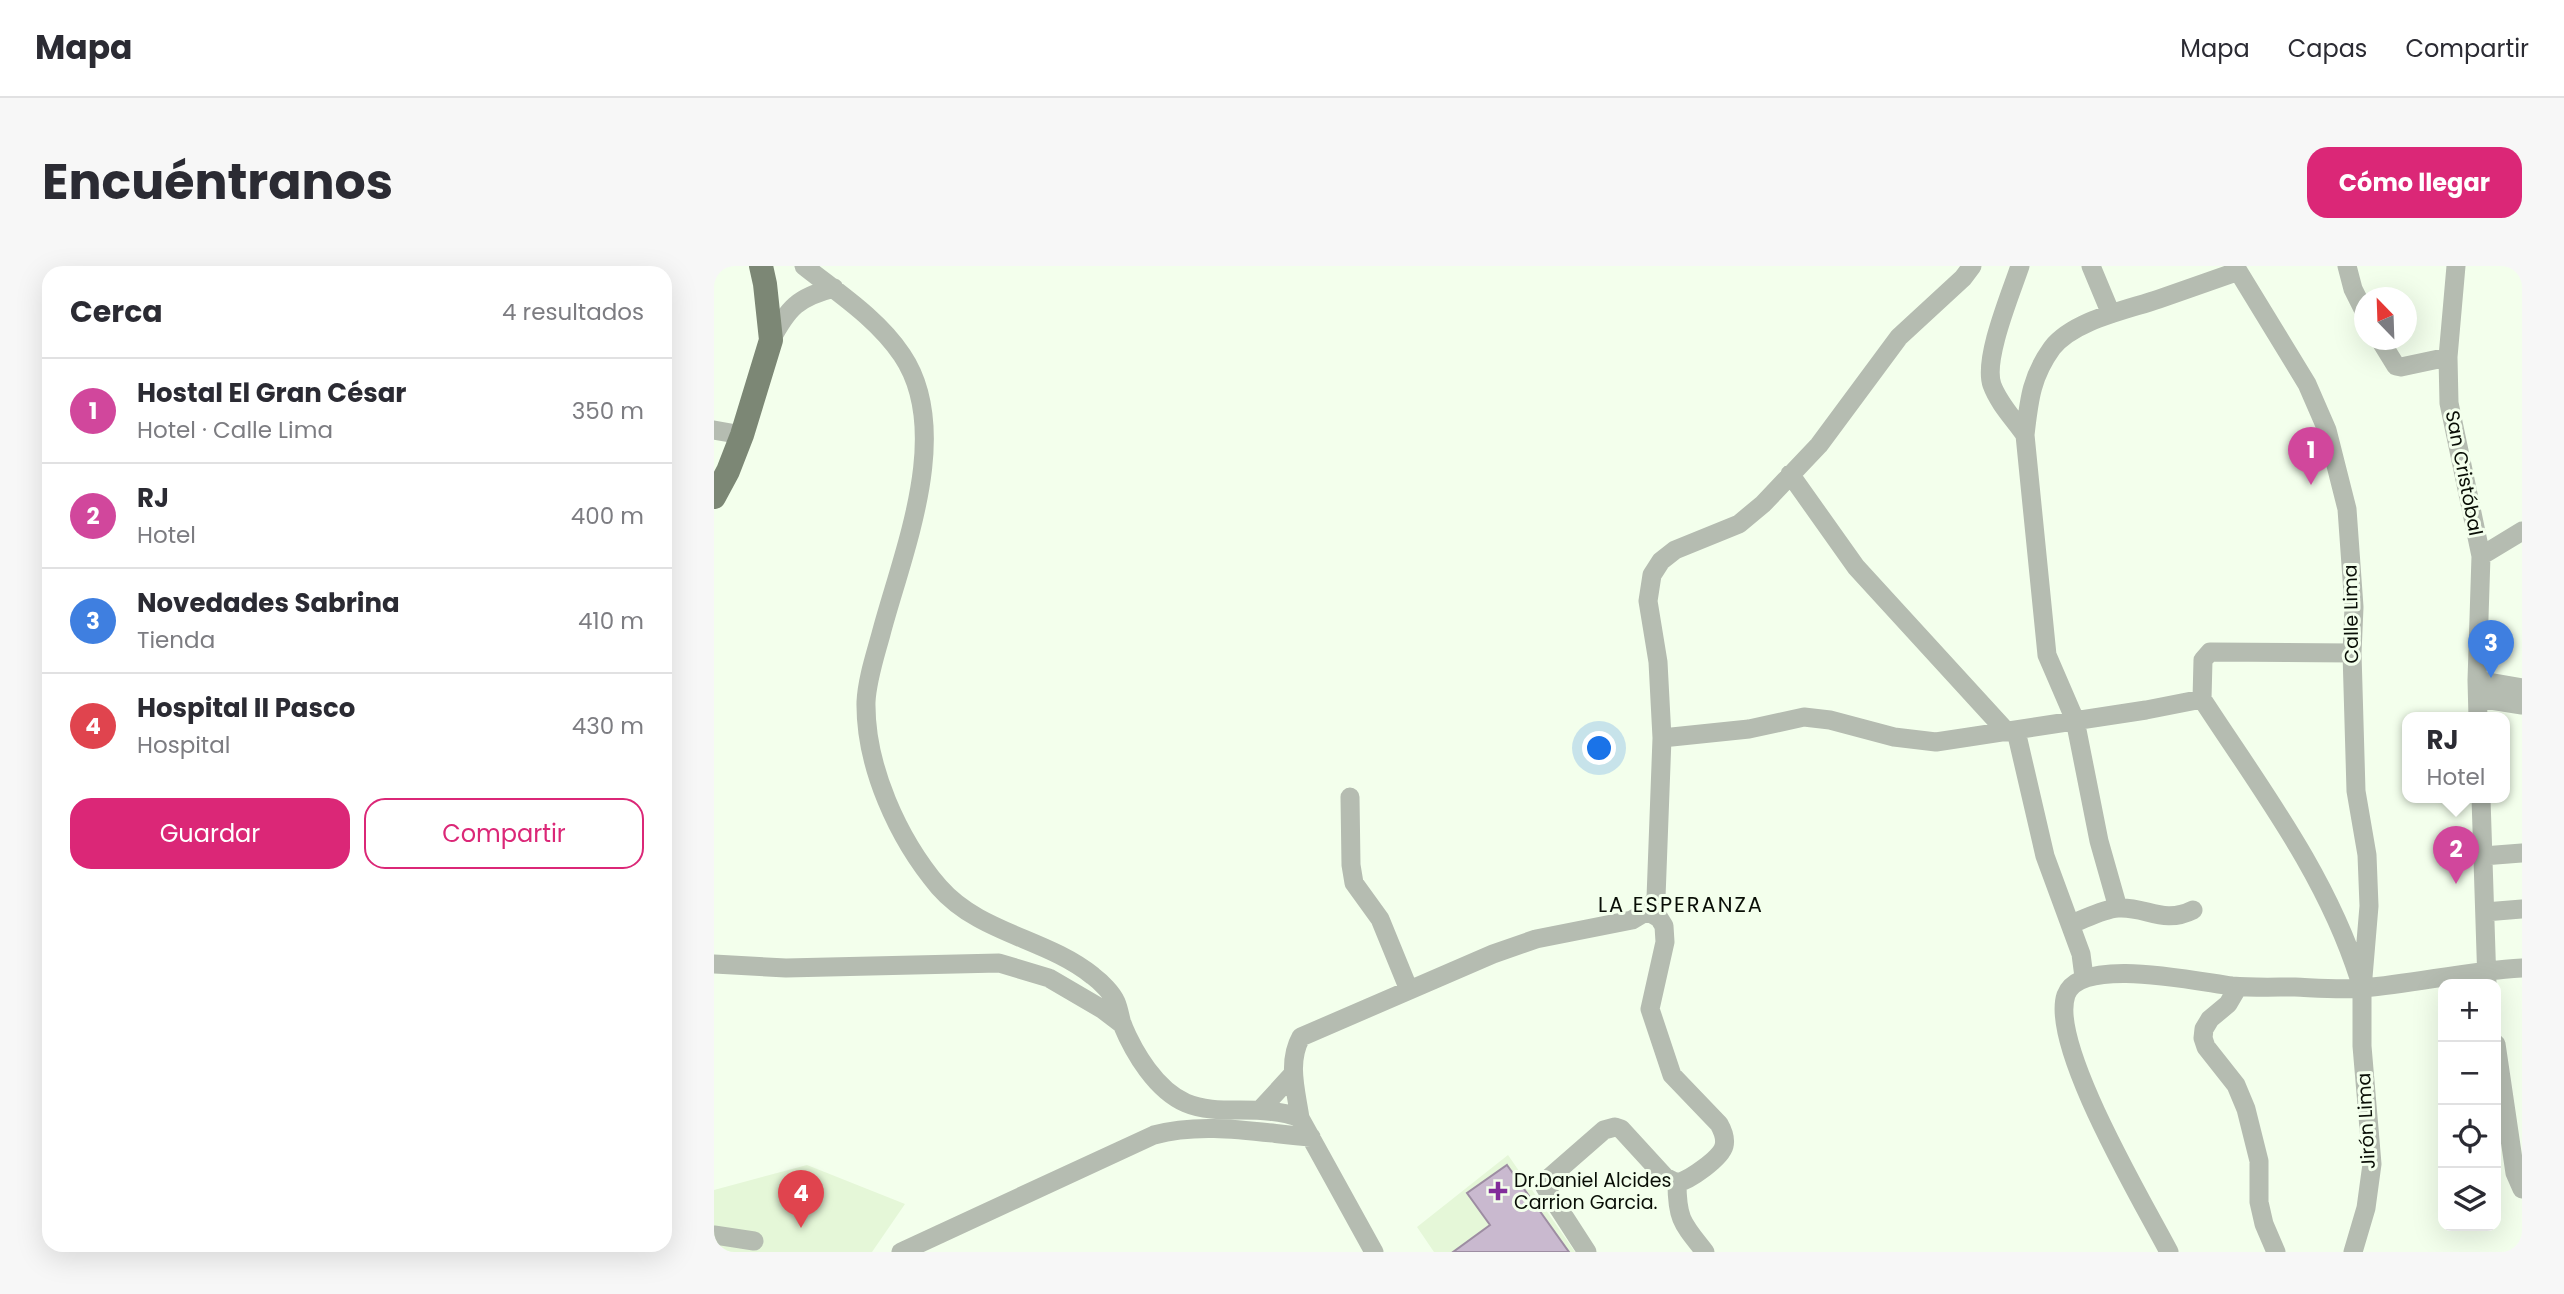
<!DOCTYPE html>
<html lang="es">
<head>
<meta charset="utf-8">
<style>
  :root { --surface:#fff; --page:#f7f7f7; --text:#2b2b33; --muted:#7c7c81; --line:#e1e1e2; --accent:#db2777 }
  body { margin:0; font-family:Poppins,sans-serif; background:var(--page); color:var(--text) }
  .controls { position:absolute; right:21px; bottom:21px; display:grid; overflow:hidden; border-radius:14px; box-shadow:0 7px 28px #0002 }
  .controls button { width:63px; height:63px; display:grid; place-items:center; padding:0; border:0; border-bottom:2px solid var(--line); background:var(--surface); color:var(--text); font:35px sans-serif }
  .compass { position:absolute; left:1640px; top:21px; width:63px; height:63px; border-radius:50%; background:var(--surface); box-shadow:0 7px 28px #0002; rotate:337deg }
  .you { position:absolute; left:886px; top:483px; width:24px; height:24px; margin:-18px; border:5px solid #fff; border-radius:50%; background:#1a73e8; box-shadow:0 0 0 10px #1a73e833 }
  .badge { display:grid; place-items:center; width:46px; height:46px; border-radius:50%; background:var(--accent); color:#fff; font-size:23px; font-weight:700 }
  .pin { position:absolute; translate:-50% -58px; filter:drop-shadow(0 2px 4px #0008) }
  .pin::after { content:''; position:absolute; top:37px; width:24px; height:21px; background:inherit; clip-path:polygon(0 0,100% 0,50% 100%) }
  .popup { position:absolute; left:1688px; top:446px; width:108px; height:91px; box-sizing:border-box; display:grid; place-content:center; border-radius:14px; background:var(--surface); filter:drop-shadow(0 2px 5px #0005); font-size:23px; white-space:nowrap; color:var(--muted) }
  .popup b { font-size:26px; color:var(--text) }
  .popup::after { content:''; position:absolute; left:50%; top:100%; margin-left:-14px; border:14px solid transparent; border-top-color:var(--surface) }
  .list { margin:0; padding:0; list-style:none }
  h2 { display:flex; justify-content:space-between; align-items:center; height:91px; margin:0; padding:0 28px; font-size:30px }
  h2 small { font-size:23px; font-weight:400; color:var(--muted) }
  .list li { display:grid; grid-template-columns:46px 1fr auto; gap:21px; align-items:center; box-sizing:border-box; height:105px; padding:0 28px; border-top:2px solid var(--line) }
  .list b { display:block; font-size:26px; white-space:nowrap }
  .list p { margin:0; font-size:23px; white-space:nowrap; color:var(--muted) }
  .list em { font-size:23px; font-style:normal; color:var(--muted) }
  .actions { display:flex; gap:14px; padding:21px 28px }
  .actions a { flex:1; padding:16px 0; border:2px solid var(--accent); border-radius:21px; text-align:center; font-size:24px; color:var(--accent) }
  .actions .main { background:var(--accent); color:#fff }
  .icon { flex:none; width:38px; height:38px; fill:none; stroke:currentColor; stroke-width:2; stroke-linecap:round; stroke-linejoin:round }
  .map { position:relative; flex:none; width:1808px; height:986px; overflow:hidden; border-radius:21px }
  header { display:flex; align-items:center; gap:42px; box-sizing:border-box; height:98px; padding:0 35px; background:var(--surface); border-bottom:2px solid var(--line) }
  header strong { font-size:33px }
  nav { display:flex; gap:38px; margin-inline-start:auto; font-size:24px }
  .intro { display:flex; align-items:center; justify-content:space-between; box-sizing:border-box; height:168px; padding:0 42px }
  h1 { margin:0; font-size:49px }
  .button { padding:18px 32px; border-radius:21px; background:var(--accent); color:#fff; font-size:24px; font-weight:700 }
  main { display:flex; gap:42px; padding:0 42px }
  aside { flex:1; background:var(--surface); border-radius:21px; box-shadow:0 7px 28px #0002 }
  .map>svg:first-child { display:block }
</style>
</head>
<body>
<header>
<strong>Mapa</strong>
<nav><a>Mapa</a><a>Capas</a><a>Compartir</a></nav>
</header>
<div class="intro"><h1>Encuéntranos</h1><a class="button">Cómo llegar</a></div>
<main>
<aside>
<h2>Cerca<small>4 resultados</small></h2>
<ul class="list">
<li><span class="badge" style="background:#d1479c">1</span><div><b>Hostal El Gran César</b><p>Hotel · Calle Lima</p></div><em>350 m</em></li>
<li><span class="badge" style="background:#d1479c">2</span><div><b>RJ</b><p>Hotel</p></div><em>400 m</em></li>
<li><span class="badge" style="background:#3f7fe0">3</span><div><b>Novedades Sabrina</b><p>Tienda</p></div><em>410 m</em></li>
<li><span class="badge" style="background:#e0444e">4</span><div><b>Hospital II Pasco</b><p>Hospital</p></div><em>430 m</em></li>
</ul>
<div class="actions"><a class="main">Guardar</a><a>Compartir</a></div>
</aside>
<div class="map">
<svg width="1808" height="986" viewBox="0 0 1808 986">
  <rect width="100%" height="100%" fill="#f3ffec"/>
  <path fill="#e5f7d8" d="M794,889l67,97h-141l-17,-25z
    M93,899l98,39 -33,48h-158v-62z"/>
  <path fill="#c9b9cf" stroke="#9d8da2" stroke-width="2" d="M793,899l62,87h-116l37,-27 -23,-32z"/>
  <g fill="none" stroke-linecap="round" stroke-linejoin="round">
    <path stroke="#b5bcb1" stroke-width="19" d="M90,0c34,27 73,52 98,89 52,77 0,199 -21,279 -6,22 -14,46 -15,68 -1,64 32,137 73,185 41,47 107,51 154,89 8,6 19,17 23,26 3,7 4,15 6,22 12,29 34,66 64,79 32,14 76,0 114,15l74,134
      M1306,0c-9,27 -37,93 -28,119 7,19 22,34 33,50
      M1377,0l20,48
      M1521,0l72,118 20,46 20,79 7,98 -2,46 4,138 11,64 2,51 -7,83v57l10,118 -6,44 -13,44
      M1633,0l6,23 11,22
      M1742,0l-8,91 1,46 32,153 -4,124 1,38
      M57,74c17,-32 27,-43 63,-52
      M1666,74l16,26 5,1 47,-10
      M0,164l28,5
      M1076,208l66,93 151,165
      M1767,290l41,-25
      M1763,414l45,8
      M1764,432l44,7
      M1488,433l1,-39 7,-8 142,1
      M1302,465l29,125 36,98 3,23
      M948,472l87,-9 55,-12 26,3 64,17 42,5 210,-32 56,-11c58,89 124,175 157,279
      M636,531l1,68 3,18 26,36 29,71
      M1767,532l6,186
      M1769,590l39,-3
      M1404,642l-19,-67 -24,-121 -28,-65 -22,-220c4,-34 6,-58 27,-87 22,-28 75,-38 107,-49 26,-9 52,-18 77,-27
      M1771,646l37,-3
      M1357,658c14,-5 32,-15 47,-16 28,-2 45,17 75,2
      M0,698l72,4 213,-5 50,15 53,31 21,16
      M1524,721l-10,17 -18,15 -6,10 -1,9 3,9 30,38 10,24 13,52v41l5,22 12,28
      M1782,778l19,129 7,16
      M547,843l32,-35
      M586,852c-4,-27 -13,-56 1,-81l192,-83 43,-15 96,-19 15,-9 9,-13 6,-160 -4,-76 -10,-61 4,-26 9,-14 14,-11 64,-26 24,-20 56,-59 80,-108 64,-59 9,-12
      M963,917c0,37 6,41 28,69
      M0,969l40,6
      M187,986l253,-117c50,-14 106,-2 157,2
      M873,986l-42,-65 4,-9 55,-48 11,-3 6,2 44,48 12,6c13,-3 44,-25 47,-37 2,-8 -1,-15 -5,-22l-47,-49 -22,-66 15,-67 -1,-16 -5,-8 -12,-7
      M1455,986c-26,-50 -120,-207 -103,-257 14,-40 133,-13 166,-9 21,2 43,1 63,1 23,1 47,3 69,1 53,-5 105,-17 158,-20"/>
    <path stroke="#7c8775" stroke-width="24" d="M0,231l14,-26 14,-36 29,-95 -6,-56 -4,-18"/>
  </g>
  <path fill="#822d9b" stroke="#f3ffec" stroke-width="2.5" d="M780.5 914.5h7v7h7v7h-7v7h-7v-7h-7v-7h7z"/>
  <g text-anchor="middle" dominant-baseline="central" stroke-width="6" stroke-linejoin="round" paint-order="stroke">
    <g font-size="19" fill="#090e06" stroke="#f3ffec">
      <text transform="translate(1750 207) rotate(79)">San Cristóbal</text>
      <text transform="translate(1637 348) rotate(-91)">Calle Lima</text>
      <text transform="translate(1652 855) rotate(-93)">Jirón Lima</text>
    </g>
    <g font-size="19" fill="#090e06" stroke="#f3ffec" text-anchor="start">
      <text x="800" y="914">Dr.Daniel Alcides<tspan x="800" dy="22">Carrion Garcia.</tspan></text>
    </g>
    <g font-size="21" letter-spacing="2" fill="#090e06" stroke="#f3ffec">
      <text x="967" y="638">LA ESPERANZA</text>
    </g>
  </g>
</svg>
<div class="controls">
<button>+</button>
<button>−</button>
<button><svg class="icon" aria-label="locate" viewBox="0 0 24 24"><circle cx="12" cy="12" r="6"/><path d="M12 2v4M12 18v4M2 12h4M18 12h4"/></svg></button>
<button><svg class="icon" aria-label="layers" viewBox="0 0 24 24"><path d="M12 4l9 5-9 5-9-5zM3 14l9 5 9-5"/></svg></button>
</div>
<svg class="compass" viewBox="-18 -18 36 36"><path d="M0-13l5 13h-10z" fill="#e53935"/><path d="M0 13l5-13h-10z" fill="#7c7c81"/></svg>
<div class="you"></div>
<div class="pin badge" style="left:1597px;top:219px;background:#d1479c">1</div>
<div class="pin badge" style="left:1742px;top:618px;background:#d1479c">2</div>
<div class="popup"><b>RJ</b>Hotel</div>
<div class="pin badge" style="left:1777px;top:412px;background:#3f7fe0">3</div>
<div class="pin badge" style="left:87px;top:962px;background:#e0444e">4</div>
</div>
</main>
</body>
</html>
